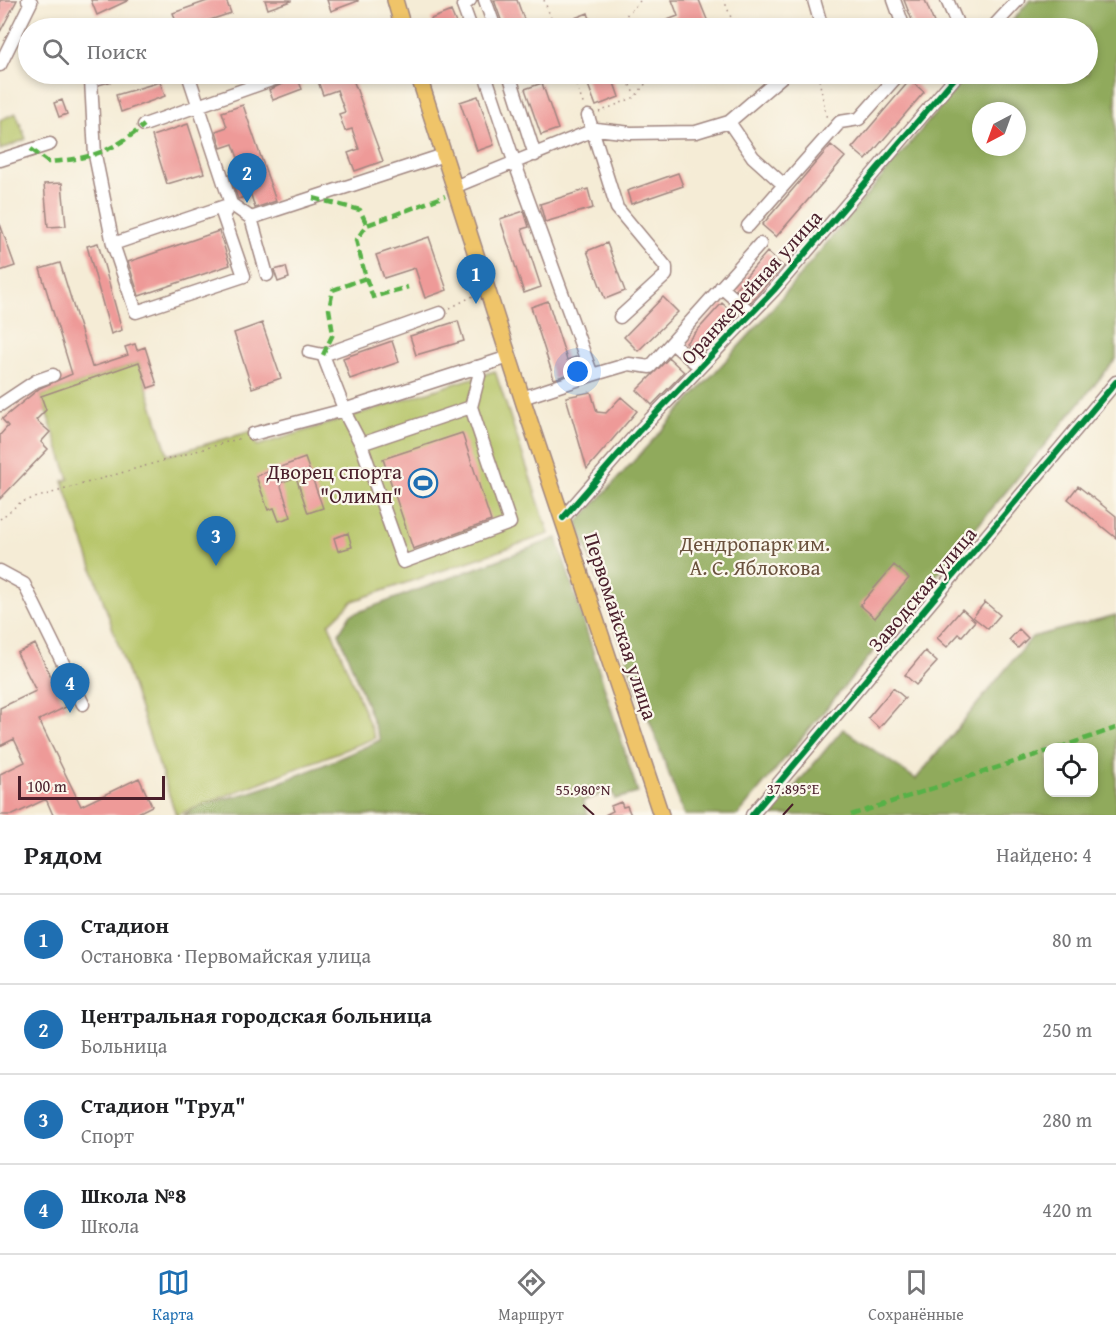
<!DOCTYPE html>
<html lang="ru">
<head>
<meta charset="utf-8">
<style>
  :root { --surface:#fff; --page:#f6f6f6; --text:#202124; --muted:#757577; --line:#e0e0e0; --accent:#1f6fb2 }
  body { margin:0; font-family:"Gentium Book Plus",serif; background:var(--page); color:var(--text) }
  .controls { position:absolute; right:18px; bottom:18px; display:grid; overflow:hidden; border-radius:12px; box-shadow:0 3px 9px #0003 }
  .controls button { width:54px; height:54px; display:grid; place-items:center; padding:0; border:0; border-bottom:2px solid var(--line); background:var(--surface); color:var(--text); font:30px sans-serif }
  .compass { position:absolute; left:972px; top:102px; width:54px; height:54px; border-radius:50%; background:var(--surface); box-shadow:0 3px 9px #0003; rotate:221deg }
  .scale { position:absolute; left:18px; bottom:15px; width:147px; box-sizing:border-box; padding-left:6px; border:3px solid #4a1f2b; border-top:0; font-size:16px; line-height:21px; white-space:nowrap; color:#4a1f2b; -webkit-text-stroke:4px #fbf7ec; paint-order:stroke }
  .you { position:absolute; left:578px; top:372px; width:21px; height:21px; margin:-15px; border:4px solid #fff; border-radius:50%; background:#1a73e8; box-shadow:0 0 0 9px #1a73e833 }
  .badge { display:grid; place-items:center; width:39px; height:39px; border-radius:50%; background:var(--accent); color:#fff; font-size:20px; font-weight:700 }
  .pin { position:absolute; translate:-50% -50px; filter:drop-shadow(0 2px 3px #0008) }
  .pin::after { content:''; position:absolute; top:32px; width:21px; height:18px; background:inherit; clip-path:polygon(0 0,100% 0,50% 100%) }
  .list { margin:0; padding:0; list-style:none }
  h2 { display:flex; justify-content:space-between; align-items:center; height:78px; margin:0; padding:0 24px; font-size:26px }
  h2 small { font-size:20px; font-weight:400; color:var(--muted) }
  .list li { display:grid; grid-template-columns:39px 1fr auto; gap:18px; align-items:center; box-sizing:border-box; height:90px; padding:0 24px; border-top:2px solid var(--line) }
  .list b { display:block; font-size:22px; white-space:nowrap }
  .list p { margin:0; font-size:20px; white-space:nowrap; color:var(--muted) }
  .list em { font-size:20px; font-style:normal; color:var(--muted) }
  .icon { flex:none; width:33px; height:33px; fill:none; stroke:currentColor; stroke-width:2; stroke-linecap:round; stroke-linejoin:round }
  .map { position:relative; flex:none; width:1116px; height:815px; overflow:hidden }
  .search { position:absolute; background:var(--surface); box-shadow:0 3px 9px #0003; left:18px; right:18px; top:18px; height:66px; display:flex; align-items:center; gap:15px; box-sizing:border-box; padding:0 21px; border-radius:33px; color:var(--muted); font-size:22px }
  .sheet { height:438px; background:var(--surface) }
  nav { display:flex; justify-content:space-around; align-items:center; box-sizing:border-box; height:84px; border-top:2px solid var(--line); background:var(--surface); font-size:16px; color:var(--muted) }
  nav a { display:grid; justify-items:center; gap:3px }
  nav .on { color:var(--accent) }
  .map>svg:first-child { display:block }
</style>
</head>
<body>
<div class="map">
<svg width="1116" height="815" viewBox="0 0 1116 815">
  <rect width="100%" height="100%" fill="#fbf7ec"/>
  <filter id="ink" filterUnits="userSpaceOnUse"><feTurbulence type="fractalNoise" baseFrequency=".0167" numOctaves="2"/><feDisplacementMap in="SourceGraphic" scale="12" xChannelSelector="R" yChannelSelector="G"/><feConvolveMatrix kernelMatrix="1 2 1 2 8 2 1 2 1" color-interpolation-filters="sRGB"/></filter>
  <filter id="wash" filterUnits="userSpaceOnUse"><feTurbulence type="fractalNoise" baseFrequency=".008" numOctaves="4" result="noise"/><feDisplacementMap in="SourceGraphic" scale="24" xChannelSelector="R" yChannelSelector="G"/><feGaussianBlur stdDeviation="1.35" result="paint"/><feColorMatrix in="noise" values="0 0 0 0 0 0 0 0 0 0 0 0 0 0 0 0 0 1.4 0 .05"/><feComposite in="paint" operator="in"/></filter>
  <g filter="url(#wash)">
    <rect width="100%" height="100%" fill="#f5ecd6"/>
    <path fill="#b6c568" stroke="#80724a" stroke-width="1.5" d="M16,113l10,26 -26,11v-30z
      M139,362l29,93 84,-24 5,15 238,-75 54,163 -196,67 -24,23 46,114 -199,77 -111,-327 -2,-7 6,-2 -28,-83z"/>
    <path fill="#90aa5c" stroke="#6d6444" stroke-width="1.5" fill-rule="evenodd" d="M1030,0h86v359l-378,456h-54l-107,-292 183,-200 208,-249h120v-46h-82zM981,111h36v36h-36z
      M557,538l81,255 -23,6 -4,-9 -28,11 5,14h-404c19,-15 47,-16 70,-24 44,-14 85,-32 126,-51l-41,-107 11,-18z
      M1116,615v200h-345l72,-86 73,50 116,-142zM1048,748h46v44h-46z"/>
    <g id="blocks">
      <path fill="#ee9a98" d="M0,0h17l-17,32z
        M91,0h38l-32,15z
        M210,0h16l5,13 -45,15h-8l-5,-15z
        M265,0h26v1l-23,8z
        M327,0h31v1l-27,10z
        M494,0h23l10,28h-23z
        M672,0h27l9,22 -17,6h-45l32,-12z
        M904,0h21l11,28h-21z
        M451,11l7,17h-23l-4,-9z
        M588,13l5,15h-27l-2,-6z
        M322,74h29l32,87 -28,10 -7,-18 11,-4 -7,-20 -7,2 -6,-17 6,-2 -8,-22 -14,5 -7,-19z
        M584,74h27l8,23 -23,9z
        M297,77l5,12 -29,11 -4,-10z
        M910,80l14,12 -58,68 -14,-12z
        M160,82l5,14 -44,16 -5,-17z
        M542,83l16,46 -17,6 -16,-46z
        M478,96l16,49 -17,6 -17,-49z
        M62,100l5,14 -8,3 -5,-14z
        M243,105l33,96 -21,7 -4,-13 -13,4 -7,-20 13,-4 -11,-31 -12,4 -5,-17 11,-4 -5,-15z
        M188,124l16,49 -37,11 -15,-48z
        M831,145l14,12 -69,80 -14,-12z
        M678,173l5,13 -52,18 -4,-13z
        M62,183l4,43 -18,1 -4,-43z
        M588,189l5,19 -48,14 -5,-18z
        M524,211l5,16 -7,2 19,58 -17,6 -24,-74z
        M0,224l15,42 -15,5z
        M219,231l11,34 -91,31 -11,-34z
        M429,237l18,53 -22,8 -10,-30 -31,10 -8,-23z
        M98,243l24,87 -11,4 -24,-88z
        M607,243l18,48 -20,8 -18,-48z
        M767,252l16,14 -32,36 -16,-13z
        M60,263l32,104 36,-12 -3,-8 10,-3 2,6 8,-3 12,38 -9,3 -9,-26 -98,34 5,14 -10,10 14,12 -9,10 7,7 -48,50v-64l8,-9 -6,-7 38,-31 32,-14 -32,-105z
        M286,267l3,11 -11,4 -4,-12z
        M663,297l15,15 -40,39 -14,-14z
        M548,301l19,59 9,-3 5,13 -27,9 -23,-72z
        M722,303l13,12 -35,40 -14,-12z
        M458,321l6,20 -48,14 -6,-19z
        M262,323l19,55 -29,10 -18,-55z
        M392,341l7,21 -49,17 -7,-21z
        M669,358l15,14 -32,33 -15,-15z
        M591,392l6,20 9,1 15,-16 16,14 -50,58 -21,-72z
        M462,433l29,88 -78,28 -30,-90z
        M305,458l18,50 -15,5 -12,-36 -16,6 11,34 -12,4 -5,-13 -6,2 -12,-34z
        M1078,486l38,30v22l-48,-39z
        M348,533l4,14 -14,4 -4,-13z
        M894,565l15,13 -34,40 -15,-13z
        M985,602l15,13 -12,14 -15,-12z
        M962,609l13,12 -13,15 -3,-2 -12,13 -10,-9z
        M1019,629l9,9 -10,10 -9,-8z
        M35,644l31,63 -27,13 42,86 58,-28 13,28 -18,9h-81l-7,-16 -33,16h-13v-41l25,-12 -11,-23 -14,7v-38l36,-17 -19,-38z
        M925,651l12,11 -21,23 -11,-10z
        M893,688l12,10 -26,30 -11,-10z
        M621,802l2,5 4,-1 4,9h-26l8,-4 -2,-5z"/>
    </g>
  </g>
  <g filter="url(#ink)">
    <use href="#blocks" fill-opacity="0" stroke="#a08680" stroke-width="1.5"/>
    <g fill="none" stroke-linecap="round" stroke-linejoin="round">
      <g stroke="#a08680" stroke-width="15">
        <path id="minor" d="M470,0l-7,6 8,22
          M485,0l10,28
          M814,0l8,28
          M894,0l10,28
          M947,0l12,28
          M992,28l26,-28
          M0,65l31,-63 -3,-2
          M188,74l43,130 20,14 16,57
          M485,74l29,87 78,214 -70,23
          M509,74l26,81
          M588,116l29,92 49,59v8l-46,42
          M729,122l24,35 31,28 -36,41
          M144,125l144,-51
          M0,160l50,-16
          M784,185l56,-63 19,-3 40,-45
          M454,187l142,-58 35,4 65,-1 33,-10 56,-48
          M231,204l-8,11 21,61 -108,36 -23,-68z
          M251,218l193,-63
          M113,244l-18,-89 -4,-75 22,-6
          M721,287l30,26
          M672,343l28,24
          M309,352l14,3
          M592,375l37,-11 21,3 110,-123
          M0,405l36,-24 17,-6
          M471,407l39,116 -107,39 -42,-118 110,-37 8,-31 -3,-9
          M253,434l91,-24 165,-53
          M361,444l-13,-25 -25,-64 117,-42
          M563,518l75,-86 136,-142 184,-216
          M0,571l24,13 59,120
          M752,815l364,-433"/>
      </g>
      <g stroke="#a08680" stroke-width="18">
        <path id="major" d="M395,0l8,28
          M418,74l107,333 136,408"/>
      </g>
      <path stroke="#a08680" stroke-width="1.5" stroke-dasharray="1.5 4.5" stroke-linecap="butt" d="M544,0l11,28
        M614,28l27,-28
        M713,28l19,-8 -8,-20
        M572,74l12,32
        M625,74l10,22
        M818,74l9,46
        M599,112l36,-15 18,-23
        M450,308l25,-13
        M0,519l21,-17 220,-64"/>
      <use href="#minor" stroke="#fff" stroke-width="12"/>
      <use href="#major" stroke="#efc469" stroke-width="15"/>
      <path stroke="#57b146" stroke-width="4.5" stroke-dasharray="9 4.5" stroke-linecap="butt" d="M31,149l17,13c41,-3 65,-10 96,-37
        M313,198l47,12 7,15
        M366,278l7,19 35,-10
        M323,355l10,-21 -4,-25 4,-19 33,-12 -10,-38 11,-15 78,-29
        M1058,748l58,-20
        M851,815l197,-64"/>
      <g stroke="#fbf7ec" stroke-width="10">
        <path id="cycleway" d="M563,518l75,-86 136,-142 184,-216
          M752,815l364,-433"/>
      </g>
      <use href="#cycleway" stroke="#00873e" stroke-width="6"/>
    </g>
  </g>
  <path fill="none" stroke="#4a1f2b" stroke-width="2" d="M583,805l11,10M783,815l10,-11"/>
  <defs>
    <g id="stadium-ring" transform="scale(1.5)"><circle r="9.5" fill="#fbf7ec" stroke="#1f6fb2" stroke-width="1.5"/><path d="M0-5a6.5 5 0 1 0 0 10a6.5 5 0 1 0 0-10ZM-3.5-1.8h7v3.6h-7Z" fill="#1f6fb2"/></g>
  </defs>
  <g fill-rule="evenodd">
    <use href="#stadium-ring" x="423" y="483"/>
  </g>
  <g text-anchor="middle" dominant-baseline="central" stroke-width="4.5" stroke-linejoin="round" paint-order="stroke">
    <g font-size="21" fill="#4a1f2b" stroke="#fbf7ec">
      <text transform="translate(751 287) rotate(-48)">Оранжерейная улица</text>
      <text transform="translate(922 589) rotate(-50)">Заводская улица</text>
      <text transform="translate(621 626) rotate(72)">Первомайская улица</text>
    </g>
    <g font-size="21" fill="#4a1f2b" stroke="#fbf7ec" text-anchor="end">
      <text x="402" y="471">Дворец спорта<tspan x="402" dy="24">"Олимп"</tspan></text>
    </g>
    <g font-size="21" fill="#6a513d" stroke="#fbf7ec">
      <text x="755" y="543">Дендропарк им.<tspan x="755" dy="24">А. С. Яблокова</tspan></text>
    </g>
  </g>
  <g font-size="15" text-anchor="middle" fill="#4a1f2b" stroke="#fbf7ec" stroke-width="4.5" stroke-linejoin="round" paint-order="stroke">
    <text x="793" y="794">37.895°E</text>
    <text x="583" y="795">55.980°N</text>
  </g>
</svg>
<div class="controls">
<button><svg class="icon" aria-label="locate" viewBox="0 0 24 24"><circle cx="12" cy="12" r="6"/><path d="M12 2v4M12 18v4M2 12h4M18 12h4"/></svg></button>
</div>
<svg class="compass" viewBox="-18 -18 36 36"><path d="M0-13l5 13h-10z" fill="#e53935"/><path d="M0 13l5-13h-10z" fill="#757577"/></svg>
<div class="scale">100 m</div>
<div class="you"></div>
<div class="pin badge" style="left:476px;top:304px">1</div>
<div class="pin badge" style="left:247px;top:203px">2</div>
<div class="pin badge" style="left:216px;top:566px">3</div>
<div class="pin badge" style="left:70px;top:713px">4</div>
<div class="search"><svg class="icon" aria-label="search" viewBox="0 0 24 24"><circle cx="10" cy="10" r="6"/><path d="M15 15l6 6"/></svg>Поиск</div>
</div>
<section class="sheet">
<h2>Рядом<small>Найдено: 4</small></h2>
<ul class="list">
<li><span class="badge">1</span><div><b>Стадион</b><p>Остановка · Первомайская улица</p></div><em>80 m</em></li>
<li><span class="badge">2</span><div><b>Центральная городская больница</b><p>Больница</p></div><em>250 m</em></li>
<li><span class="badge">3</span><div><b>Стадион &quot;Труд&quot;</b><p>Спорт</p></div><em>280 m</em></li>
<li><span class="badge">4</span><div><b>Школа №8</b><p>Школа</p></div><em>420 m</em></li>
</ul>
</section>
<nav>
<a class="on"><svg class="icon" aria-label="map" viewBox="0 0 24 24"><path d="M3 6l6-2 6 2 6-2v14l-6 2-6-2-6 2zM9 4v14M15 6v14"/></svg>Карта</a>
<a><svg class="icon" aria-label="directions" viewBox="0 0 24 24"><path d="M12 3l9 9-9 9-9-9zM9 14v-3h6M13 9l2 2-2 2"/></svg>Маршрут</a>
<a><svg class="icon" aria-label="saved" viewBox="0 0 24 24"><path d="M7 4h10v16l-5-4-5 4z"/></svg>Сохранённые</a>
</nav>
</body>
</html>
